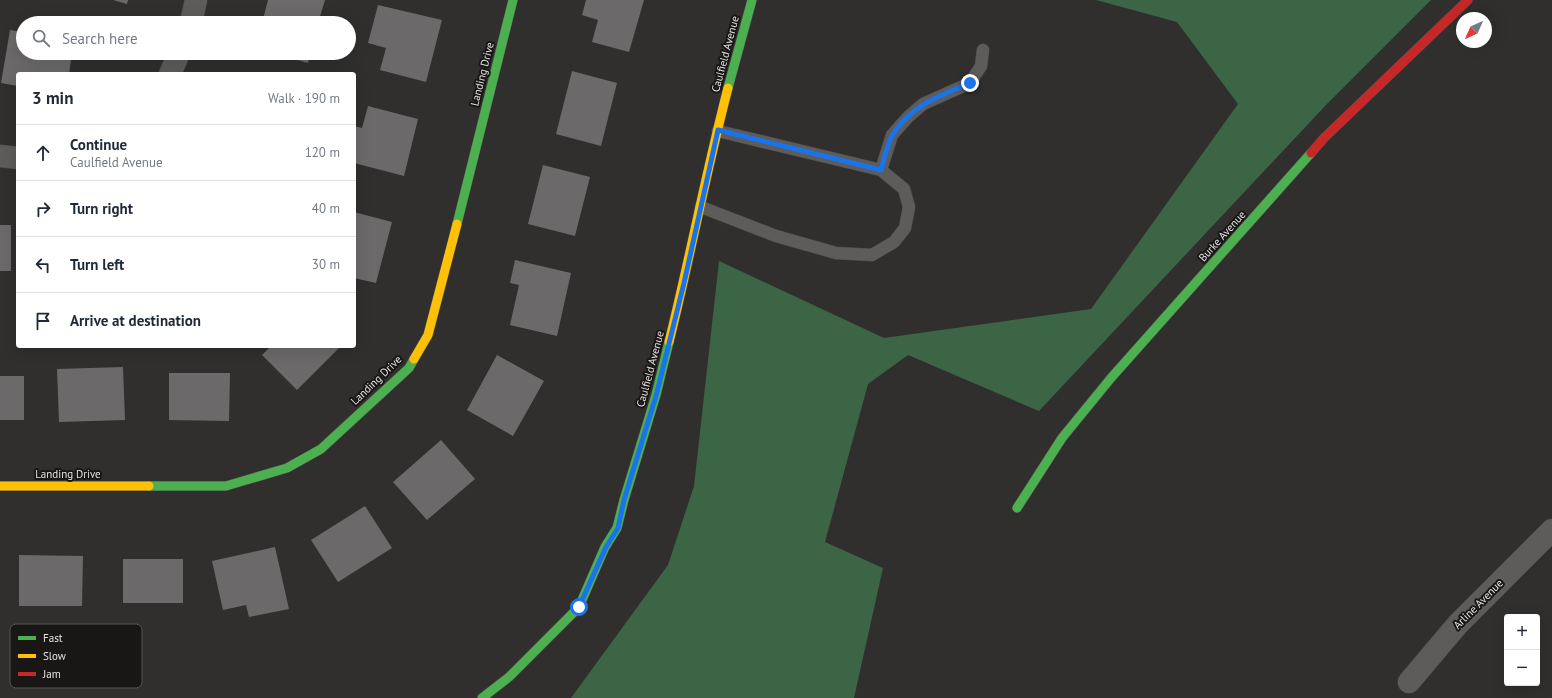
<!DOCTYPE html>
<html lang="en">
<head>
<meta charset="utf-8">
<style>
  :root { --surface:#fff; --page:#f2f2f3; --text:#1f2937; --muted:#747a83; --line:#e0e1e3 }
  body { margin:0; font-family:"PT Sans",sans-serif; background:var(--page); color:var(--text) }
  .controls { position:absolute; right:12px; bottom:12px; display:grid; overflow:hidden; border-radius:4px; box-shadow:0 4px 16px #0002 }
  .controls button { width:36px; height:36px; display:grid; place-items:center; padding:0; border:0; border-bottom:1px solid var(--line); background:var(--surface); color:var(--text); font:20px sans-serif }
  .compass { position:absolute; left:1456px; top:12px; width:36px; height:36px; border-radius:50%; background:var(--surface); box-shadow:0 4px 16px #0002; rotate:225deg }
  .stop { position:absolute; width:12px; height:12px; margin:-9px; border:3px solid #1a73e8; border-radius:50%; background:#fff }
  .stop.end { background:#1a73e8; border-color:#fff; box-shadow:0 1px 4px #0008 }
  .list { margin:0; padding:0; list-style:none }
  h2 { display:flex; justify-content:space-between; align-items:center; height:52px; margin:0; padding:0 16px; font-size:17px }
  h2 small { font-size:13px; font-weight:400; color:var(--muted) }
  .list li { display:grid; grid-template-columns:26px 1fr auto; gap:12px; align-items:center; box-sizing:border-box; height:56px; padding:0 16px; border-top:1px solid var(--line) }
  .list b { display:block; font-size:15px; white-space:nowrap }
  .list p { margin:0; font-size:13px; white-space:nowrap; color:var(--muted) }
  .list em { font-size:13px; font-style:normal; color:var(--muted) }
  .icon { flex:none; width:22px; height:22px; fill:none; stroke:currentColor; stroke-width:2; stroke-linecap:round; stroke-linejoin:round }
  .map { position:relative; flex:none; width:1552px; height:698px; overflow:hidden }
  .search { position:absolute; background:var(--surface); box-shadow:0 4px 16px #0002; left:16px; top:16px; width:340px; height:44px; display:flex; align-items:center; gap:10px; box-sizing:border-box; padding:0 14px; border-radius:22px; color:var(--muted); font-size:15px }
  .panel { position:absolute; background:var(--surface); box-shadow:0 4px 16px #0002; left:16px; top:72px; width:340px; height:276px; border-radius:4px }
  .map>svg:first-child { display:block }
</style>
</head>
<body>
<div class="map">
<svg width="1552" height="698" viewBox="0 0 1552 698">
  <rect width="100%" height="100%" fill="#312f2e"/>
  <path fill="#3b6544" d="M1096,0h335l-105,105 -287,306 -131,-56 -40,29 -43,158 58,26 -29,130h-283l97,-133 26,-79 25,-225 165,77 207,-29 147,-205 -61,-82z"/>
  <path fill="#6b6969" d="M113,0h15l-1,4z
    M268,0h57l-7,23h-56z
    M586,0h58l-15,52 -37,-10 6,-22 -16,-5z
    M378,5l64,15 -16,62 -46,-12 6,-22 -18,-5z
    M10,30l13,2v21h49l-3,21h-51v12l-17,-3z
    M273,53h37l-2,10z
    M572,71l45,12 -16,63 -45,-12z
    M368,106l50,13 -14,57 -50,-13v-37l8,2z
    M543,165l47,12 -15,59 -47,-12z
    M354,212l38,10 -16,61 -22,-5z
    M0,225h11v46h-11z
    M515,260l56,13 -14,63 -47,-11 9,-40 -9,-2z
    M271,346h70l-44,44 -35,-35z
    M497,355l47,26 -31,55 -46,-26z
    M123,367l2,53 -66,2 -2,-53z
    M169,373h61l-1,48 -60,-1z
    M0,376h24v44h-24z
    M441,440l34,39 -48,41 -34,-38z
    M365,506l27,42 -54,34 -27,-42z
    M275,547l14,62 -40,8 -3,-12 -23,5 -11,-49z
    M19,555l64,1 -1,50h-63z
    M123,559h60v44h-60z"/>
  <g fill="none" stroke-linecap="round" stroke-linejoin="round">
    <g stroke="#4e4c4b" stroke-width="13">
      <path id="lane" d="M881,170l11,-35 16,-18 15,-13 47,-21 11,-17 2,-16
        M701,207l75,29 60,17 36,2 22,-13 11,-14 4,-21 -5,-18 -23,-19 -163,-39"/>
    </g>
    <g stroke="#4e4c4b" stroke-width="23">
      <path id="street" d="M191,23l5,-23
        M170,74l9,-21
        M0,156l18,2
        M1409,682l49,-58 94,-94"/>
    </g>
    <g stroke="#4e4c4b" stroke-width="10">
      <path id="fast" d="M728,88l24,-88
        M457,224l56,-224
        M149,486h77l61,-18 34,-19 88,-81 5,-9
        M1017,508l45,-70 49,-60 200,-225
        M482,698l27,-21 70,-70 26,-60 12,-19 7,-28 32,-105 13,-53"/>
    </g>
    <g stroke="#4e4c4b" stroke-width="10">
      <path id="slow" d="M669,342c21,-84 37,-170 59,-254
        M414,359l14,-24 29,-111
        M0,486h149"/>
    </g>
    <g stroke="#4e4c4b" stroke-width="10">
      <path id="jam" d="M1311,153l13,-15 144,-138"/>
    </g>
    <use href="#lane" stroke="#5e5c5b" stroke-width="12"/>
    <use href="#street" stroke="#5e5c5b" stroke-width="22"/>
    <use href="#fast" stroke="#4caf50" stroke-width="9"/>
    <use href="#slow" stroke="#ffc107" stroke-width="9"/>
    <use href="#jam" stroke="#c62828" stroke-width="9"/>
  </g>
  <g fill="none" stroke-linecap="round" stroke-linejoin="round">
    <path stroke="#1a73e8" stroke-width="5" d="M579,607l27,-60 12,-19 6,-28 32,-104 28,-113 34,-153 163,40c3,-11 6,-26 12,-36 19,-29 46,-38 77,-51"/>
  </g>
  <g text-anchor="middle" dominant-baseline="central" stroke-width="4" stroke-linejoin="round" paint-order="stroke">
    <g font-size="11" fill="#e5e3e1" stroke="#191716">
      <text transform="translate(725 54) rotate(-75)">Caulfield Avenue</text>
      <text transform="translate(482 74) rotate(-76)">Landing Drive</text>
      <text transform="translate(1222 236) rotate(-48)">Burke Avenue</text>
      <text transform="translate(650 369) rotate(-75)">Caulfield Avenue</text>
      <text transform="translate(376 380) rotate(-44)">Landing Drive</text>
      <text x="68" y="474">Landing Drive</text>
      <text transform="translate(1478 604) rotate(-45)">Arline Avenue</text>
    </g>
  </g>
  <rect x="10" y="624" width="132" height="64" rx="6" fill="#191716" stroke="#565453" stroke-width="1"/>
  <rect x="18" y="636" width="18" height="4" fill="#4caf50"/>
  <rect x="18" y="654" width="18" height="4" fill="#ffc107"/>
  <rect x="18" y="672" width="18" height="4" fill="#c62828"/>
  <g font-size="11" fill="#e5e3e1">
    <text x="43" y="642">Fast</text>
    <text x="43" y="660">Slow</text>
    <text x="43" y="678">Jam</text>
  </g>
</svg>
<div class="controls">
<button>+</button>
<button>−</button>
</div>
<svg class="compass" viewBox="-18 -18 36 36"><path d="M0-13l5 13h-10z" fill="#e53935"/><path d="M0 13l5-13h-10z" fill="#747a83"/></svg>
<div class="stop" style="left:579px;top:607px"></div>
<div class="stop end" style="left:970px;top:83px"></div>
<div class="search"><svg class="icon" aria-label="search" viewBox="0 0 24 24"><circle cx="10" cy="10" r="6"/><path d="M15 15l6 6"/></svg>Search here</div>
<section class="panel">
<h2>3 min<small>Walk · 190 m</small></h2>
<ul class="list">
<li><svg class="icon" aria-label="ahead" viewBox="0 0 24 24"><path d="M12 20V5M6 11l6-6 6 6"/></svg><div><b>Continue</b><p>Caulfield Avenue</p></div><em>120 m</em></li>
<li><svg class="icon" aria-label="right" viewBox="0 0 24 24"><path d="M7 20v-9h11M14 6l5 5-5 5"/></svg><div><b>Turn right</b></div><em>40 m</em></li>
<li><svg class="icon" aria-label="left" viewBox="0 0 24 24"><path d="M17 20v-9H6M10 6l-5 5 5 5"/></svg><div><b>Turn left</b></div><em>30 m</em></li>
<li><svg class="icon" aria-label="arrive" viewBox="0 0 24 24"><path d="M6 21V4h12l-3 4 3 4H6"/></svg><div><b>Arrive at destination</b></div></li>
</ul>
</section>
</div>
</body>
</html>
